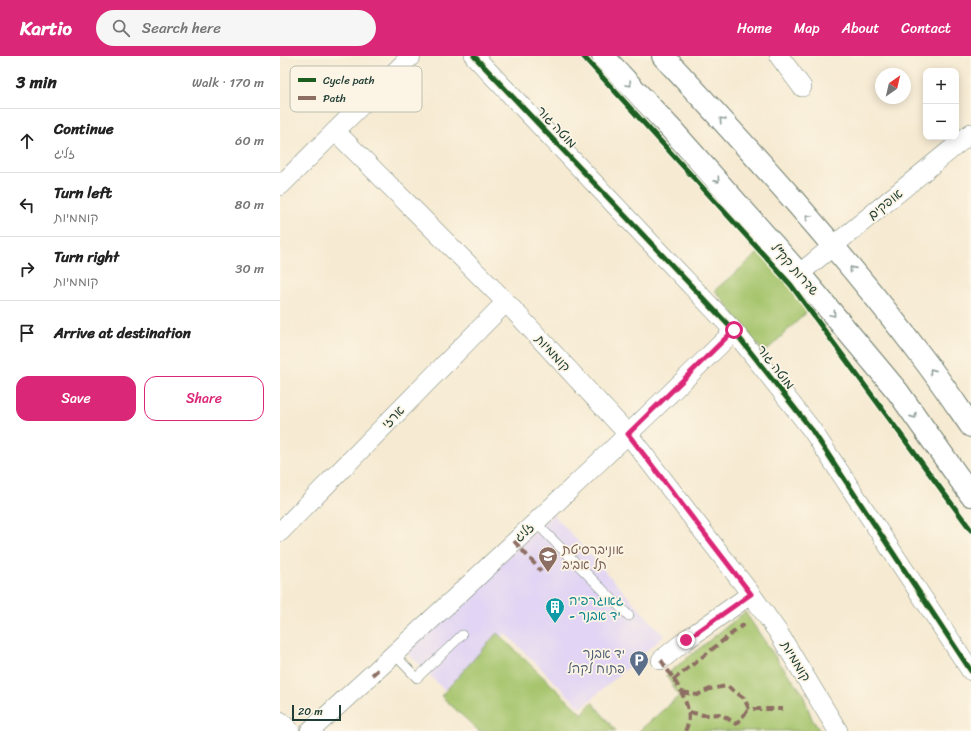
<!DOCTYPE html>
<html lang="en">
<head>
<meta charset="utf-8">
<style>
  :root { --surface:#fff; --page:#f6f6f6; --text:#222; --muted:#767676; --line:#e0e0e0; --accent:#db2777 }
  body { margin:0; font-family:Sriracha,"Playpen Sans Hebrew",sans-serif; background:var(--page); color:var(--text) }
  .controls { position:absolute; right:12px; top:12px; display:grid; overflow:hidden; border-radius:8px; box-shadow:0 2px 10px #0003 }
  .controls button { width:36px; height:36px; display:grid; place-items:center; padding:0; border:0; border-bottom:1px solid var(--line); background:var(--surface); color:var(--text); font:20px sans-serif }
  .compass { position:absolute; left:595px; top:12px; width:36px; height:36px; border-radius:50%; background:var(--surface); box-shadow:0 2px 10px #0003; rotate:34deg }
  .scale { position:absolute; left:12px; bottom:10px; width:49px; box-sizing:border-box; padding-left:4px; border:2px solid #1f3d34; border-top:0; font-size:11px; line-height:14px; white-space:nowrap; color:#1f3d34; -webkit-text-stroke:3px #fcf5e5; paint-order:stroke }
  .stop { position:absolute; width:12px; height:12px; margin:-9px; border:3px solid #db2777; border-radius:50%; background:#fff }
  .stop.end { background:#db2777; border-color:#fff; box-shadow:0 1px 4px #0008 }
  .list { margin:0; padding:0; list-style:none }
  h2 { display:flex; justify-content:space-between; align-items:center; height:52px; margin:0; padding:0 16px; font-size:17px }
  h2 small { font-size:13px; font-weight:400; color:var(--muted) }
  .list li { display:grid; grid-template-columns:26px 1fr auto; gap:12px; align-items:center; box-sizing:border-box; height:64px; padding:0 16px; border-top:1px solid var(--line) }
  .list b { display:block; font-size:15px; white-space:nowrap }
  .list p { margin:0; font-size:13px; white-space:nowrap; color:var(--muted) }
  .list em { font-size:13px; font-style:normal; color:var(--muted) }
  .actions { display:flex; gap:8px; padding:12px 16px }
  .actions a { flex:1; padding:9px 0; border:1px solid var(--accent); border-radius:12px; text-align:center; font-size:14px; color:var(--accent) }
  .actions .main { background:var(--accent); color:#fff }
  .icon { flex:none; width:22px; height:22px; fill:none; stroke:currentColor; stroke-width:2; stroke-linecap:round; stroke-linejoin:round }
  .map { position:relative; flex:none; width:691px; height:675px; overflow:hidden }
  header { display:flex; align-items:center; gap:24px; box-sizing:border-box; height:56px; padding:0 20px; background:var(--accent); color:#fff }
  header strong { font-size:19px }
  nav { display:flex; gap:22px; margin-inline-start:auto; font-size:14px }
  .search { width:280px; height:36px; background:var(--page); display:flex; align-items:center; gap:10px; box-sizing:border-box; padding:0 14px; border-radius:22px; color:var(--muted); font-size:15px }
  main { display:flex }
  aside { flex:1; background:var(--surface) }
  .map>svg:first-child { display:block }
</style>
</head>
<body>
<header>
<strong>Kartio</strong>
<div class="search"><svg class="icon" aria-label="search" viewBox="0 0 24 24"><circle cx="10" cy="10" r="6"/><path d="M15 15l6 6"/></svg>Search here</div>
<nav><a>Home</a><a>Map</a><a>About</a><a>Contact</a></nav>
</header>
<main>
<aside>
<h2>3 min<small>Walk · 170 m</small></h2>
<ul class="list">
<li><svg class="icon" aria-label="ahead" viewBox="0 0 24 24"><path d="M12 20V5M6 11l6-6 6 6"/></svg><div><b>Continue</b><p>זליג</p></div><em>60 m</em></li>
<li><svg class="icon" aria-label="left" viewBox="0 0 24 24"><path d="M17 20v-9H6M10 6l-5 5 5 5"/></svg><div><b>Turn left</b><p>קוממיות</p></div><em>80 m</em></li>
<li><svg class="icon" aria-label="right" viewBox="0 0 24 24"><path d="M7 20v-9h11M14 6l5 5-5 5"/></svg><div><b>Turn right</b><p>קוממיות</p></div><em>30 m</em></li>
<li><svg class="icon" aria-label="arrive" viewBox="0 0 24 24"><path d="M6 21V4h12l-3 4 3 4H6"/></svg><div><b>Arrive at destination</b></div></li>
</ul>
<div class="actions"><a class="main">Save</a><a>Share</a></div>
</aside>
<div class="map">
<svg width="691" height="675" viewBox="0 0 691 675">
  <rect width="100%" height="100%" fill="#fcf5e5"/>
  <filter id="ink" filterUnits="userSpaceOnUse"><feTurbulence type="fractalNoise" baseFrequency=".025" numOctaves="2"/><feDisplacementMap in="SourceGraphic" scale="8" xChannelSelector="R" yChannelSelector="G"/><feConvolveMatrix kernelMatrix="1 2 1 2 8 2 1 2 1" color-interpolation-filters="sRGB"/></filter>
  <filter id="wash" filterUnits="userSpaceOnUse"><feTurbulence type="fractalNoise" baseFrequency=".012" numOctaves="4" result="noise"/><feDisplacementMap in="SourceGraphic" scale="16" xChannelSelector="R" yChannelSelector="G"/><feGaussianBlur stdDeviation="0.9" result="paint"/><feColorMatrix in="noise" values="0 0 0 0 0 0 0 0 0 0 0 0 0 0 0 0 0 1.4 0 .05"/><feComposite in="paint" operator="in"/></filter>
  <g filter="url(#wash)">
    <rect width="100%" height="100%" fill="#f6ead2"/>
    <path fill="#e1d4f4" d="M273,458l111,122 -83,72 -76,-75 -61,57 -37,-38z"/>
    <path fill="#a5c46c" stroke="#628050" d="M482,194l48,59 -46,44 -49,-63z
      M465,556l33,49 24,31 10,27 8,12h-181l40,-35 -13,-21z
      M217,577l85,81 10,-12 24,29h-137l-38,-35z"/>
  </g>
  <g filter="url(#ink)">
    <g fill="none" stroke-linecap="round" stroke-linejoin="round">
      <g stroke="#6a7a6b" stroke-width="10">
        <path id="lane" d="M255,466l94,94
          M114,598l23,24 45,-43"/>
      </g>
      <g stroke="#6a7a6b" stroke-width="20">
        <path id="street" d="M194,0l260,275 78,99 159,241
          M499,0l23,31
          M55,75l171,171 122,132 123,160 27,38 60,99
          M0,130l131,-130
          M519,218l172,-141
          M0,476l226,-230
          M381,604l25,-20 65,-46
          M0,665l10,10
          M30,675c144,-131 286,-264 424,-400"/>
      </g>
      <g stroke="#6a7a6b" stroke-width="24">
        <path id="secondary" d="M323,0l70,75 129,146 96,115 73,103
          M383,0c90,97 179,195 259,301 17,22 33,46 49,69"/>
      </g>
      <use href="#lane" stroke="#fff" stroke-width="9"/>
      <use href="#street" stroke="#fff" stroke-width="19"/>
      <use href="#secondary" stroke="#fff" stroke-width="22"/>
      <path stroke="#8d6e63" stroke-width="4" stroke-dasharray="8 4" stroke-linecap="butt" d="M234,485l27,30
        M381,604c12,19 37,49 24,71
        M92,619l9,-8
        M393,624l71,-56
        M402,636l15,3 13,-6 17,-3 17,12 5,11h34
        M409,656l14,3 18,-1 15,10 13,-15"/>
      <g stroke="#fcf5e5" stroke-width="8">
        <path id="cycleway" d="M194,0l260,275 78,99 159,241
          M303,0l208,229 180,245"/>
      </g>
      <use href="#cycleway" stroke="#1b5e20" stroke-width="5"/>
    </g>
    <defs><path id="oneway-chevron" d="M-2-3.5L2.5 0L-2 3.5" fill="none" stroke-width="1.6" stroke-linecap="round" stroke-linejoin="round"/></defs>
    <g stroke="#8f9e9a">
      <use href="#oneway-chevron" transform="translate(349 28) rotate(47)"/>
      <use href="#oneway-chevron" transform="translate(442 64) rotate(-133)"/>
      <use href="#oneway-chevron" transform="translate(437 124) rotate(48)"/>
      <use href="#oneway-chevron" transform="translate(528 161) rotate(-131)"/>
      <use href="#oneway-chevron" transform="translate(572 213) rotate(-129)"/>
      <use href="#oneway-chevron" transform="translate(553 258) rotate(50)"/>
      <use href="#oneway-chevron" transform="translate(652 315) rotate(-125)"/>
      <use href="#oneway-chevron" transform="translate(634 360) rotate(55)"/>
    </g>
  </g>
  <g fill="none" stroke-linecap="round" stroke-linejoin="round" filter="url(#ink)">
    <path stroke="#db2777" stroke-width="5" d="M406,584l65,-46 -123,-160 106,-104"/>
  </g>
  <defs>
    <g id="university-pin" transform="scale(1)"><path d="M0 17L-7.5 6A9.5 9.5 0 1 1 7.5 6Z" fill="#8d6e63" stroke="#fcf5e5"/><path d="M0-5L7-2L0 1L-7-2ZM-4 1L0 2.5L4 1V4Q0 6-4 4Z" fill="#fff"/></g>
    <g id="building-pin" transform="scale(1)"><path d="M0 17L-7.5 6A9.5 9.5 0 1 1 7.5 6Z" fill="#0f9aa8" stroke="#fcf5e5"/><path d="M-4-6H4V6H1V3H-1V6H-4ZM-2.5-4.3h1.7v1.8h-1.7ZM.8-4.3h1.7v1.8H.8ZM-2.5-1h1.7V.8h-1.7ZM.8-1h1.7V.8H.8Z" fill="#fff"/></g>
    <g id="parking-pin" transform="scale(1)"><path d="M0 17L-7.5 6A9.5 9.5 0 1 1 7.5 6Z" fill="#5c6f8a" stroke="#fcf5e5"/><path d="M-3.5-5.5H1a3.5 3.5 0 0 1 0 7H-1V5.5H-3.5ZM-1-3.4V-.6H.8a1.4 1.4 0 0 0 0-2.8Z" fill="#fff"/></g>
  </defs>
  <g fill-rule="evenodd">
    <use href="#university-pin" x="268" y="500"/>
    <use href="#building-pin" x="275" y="551"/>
    <use href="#parking-pin" x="359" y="604"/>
  </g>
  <g text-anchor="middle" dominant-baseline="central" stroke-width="3.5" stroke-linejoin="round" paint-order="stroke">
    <g font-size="13" fill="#1f3d34" stroke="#fcf5e5">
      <text transform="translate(277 71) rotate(47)">מוטה גור</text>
      <text transform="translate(605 148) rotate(-39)">אופקים</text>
      <text transform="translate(515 213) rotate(49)">שדרות קק"ל</text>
      <text transform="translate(273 297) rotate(47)">קוממיות</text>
      <text transform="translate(496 311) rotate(52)">מוטה גור</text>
      <text transform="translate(113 361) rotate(-46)">ארזי</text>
      <text transform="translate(244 476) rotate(-43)">זליג</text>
      <text transform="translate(516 605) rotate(59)">קוממיות</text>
    </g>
    <g font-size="13" fill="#785e54" stroke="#fcf5e5" text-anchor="start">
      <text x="282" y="493">אוניברסיטת<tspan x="282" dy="15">תל אביב</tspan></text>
    </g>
    <g font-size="13" fill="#0d838f" stroke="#fcf5e5" text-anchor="start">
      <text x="289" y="544">גאוגרפיה<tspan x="289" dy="15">- יד אבנר</tspan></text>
    </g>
    <g font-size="13" fill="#4e5e75" stroke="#fcf5e5" text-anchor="end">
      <text x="345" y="597">יד אבנר<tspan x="345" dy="15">פתוח לקהל</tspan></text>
    </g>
  </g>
  <rect x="10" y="10" width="132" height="46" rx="6" fill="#fcf5e5" stroke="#babeb0" stroke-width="1"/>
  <rect x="18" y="22" width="18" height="4" fill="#1b5e20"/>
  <rect x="18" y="40" width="18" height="4" fill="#8d6e63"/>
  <g font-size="11" fill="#1f3d34">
    <text x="43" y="28">Cycle path</text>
    <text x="43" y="46">Path</text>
  </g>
</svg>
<div class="controls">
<button>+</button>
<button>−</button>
</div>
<svg class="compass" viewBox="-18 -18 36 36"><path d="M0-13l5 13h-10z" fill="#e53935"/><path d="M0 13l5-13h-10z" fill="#767676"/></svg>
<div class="scale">20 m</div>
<div class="stop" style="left:454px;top:274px"></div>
<div class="stop end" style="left:406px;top:584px"></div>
</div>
</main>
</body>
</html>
